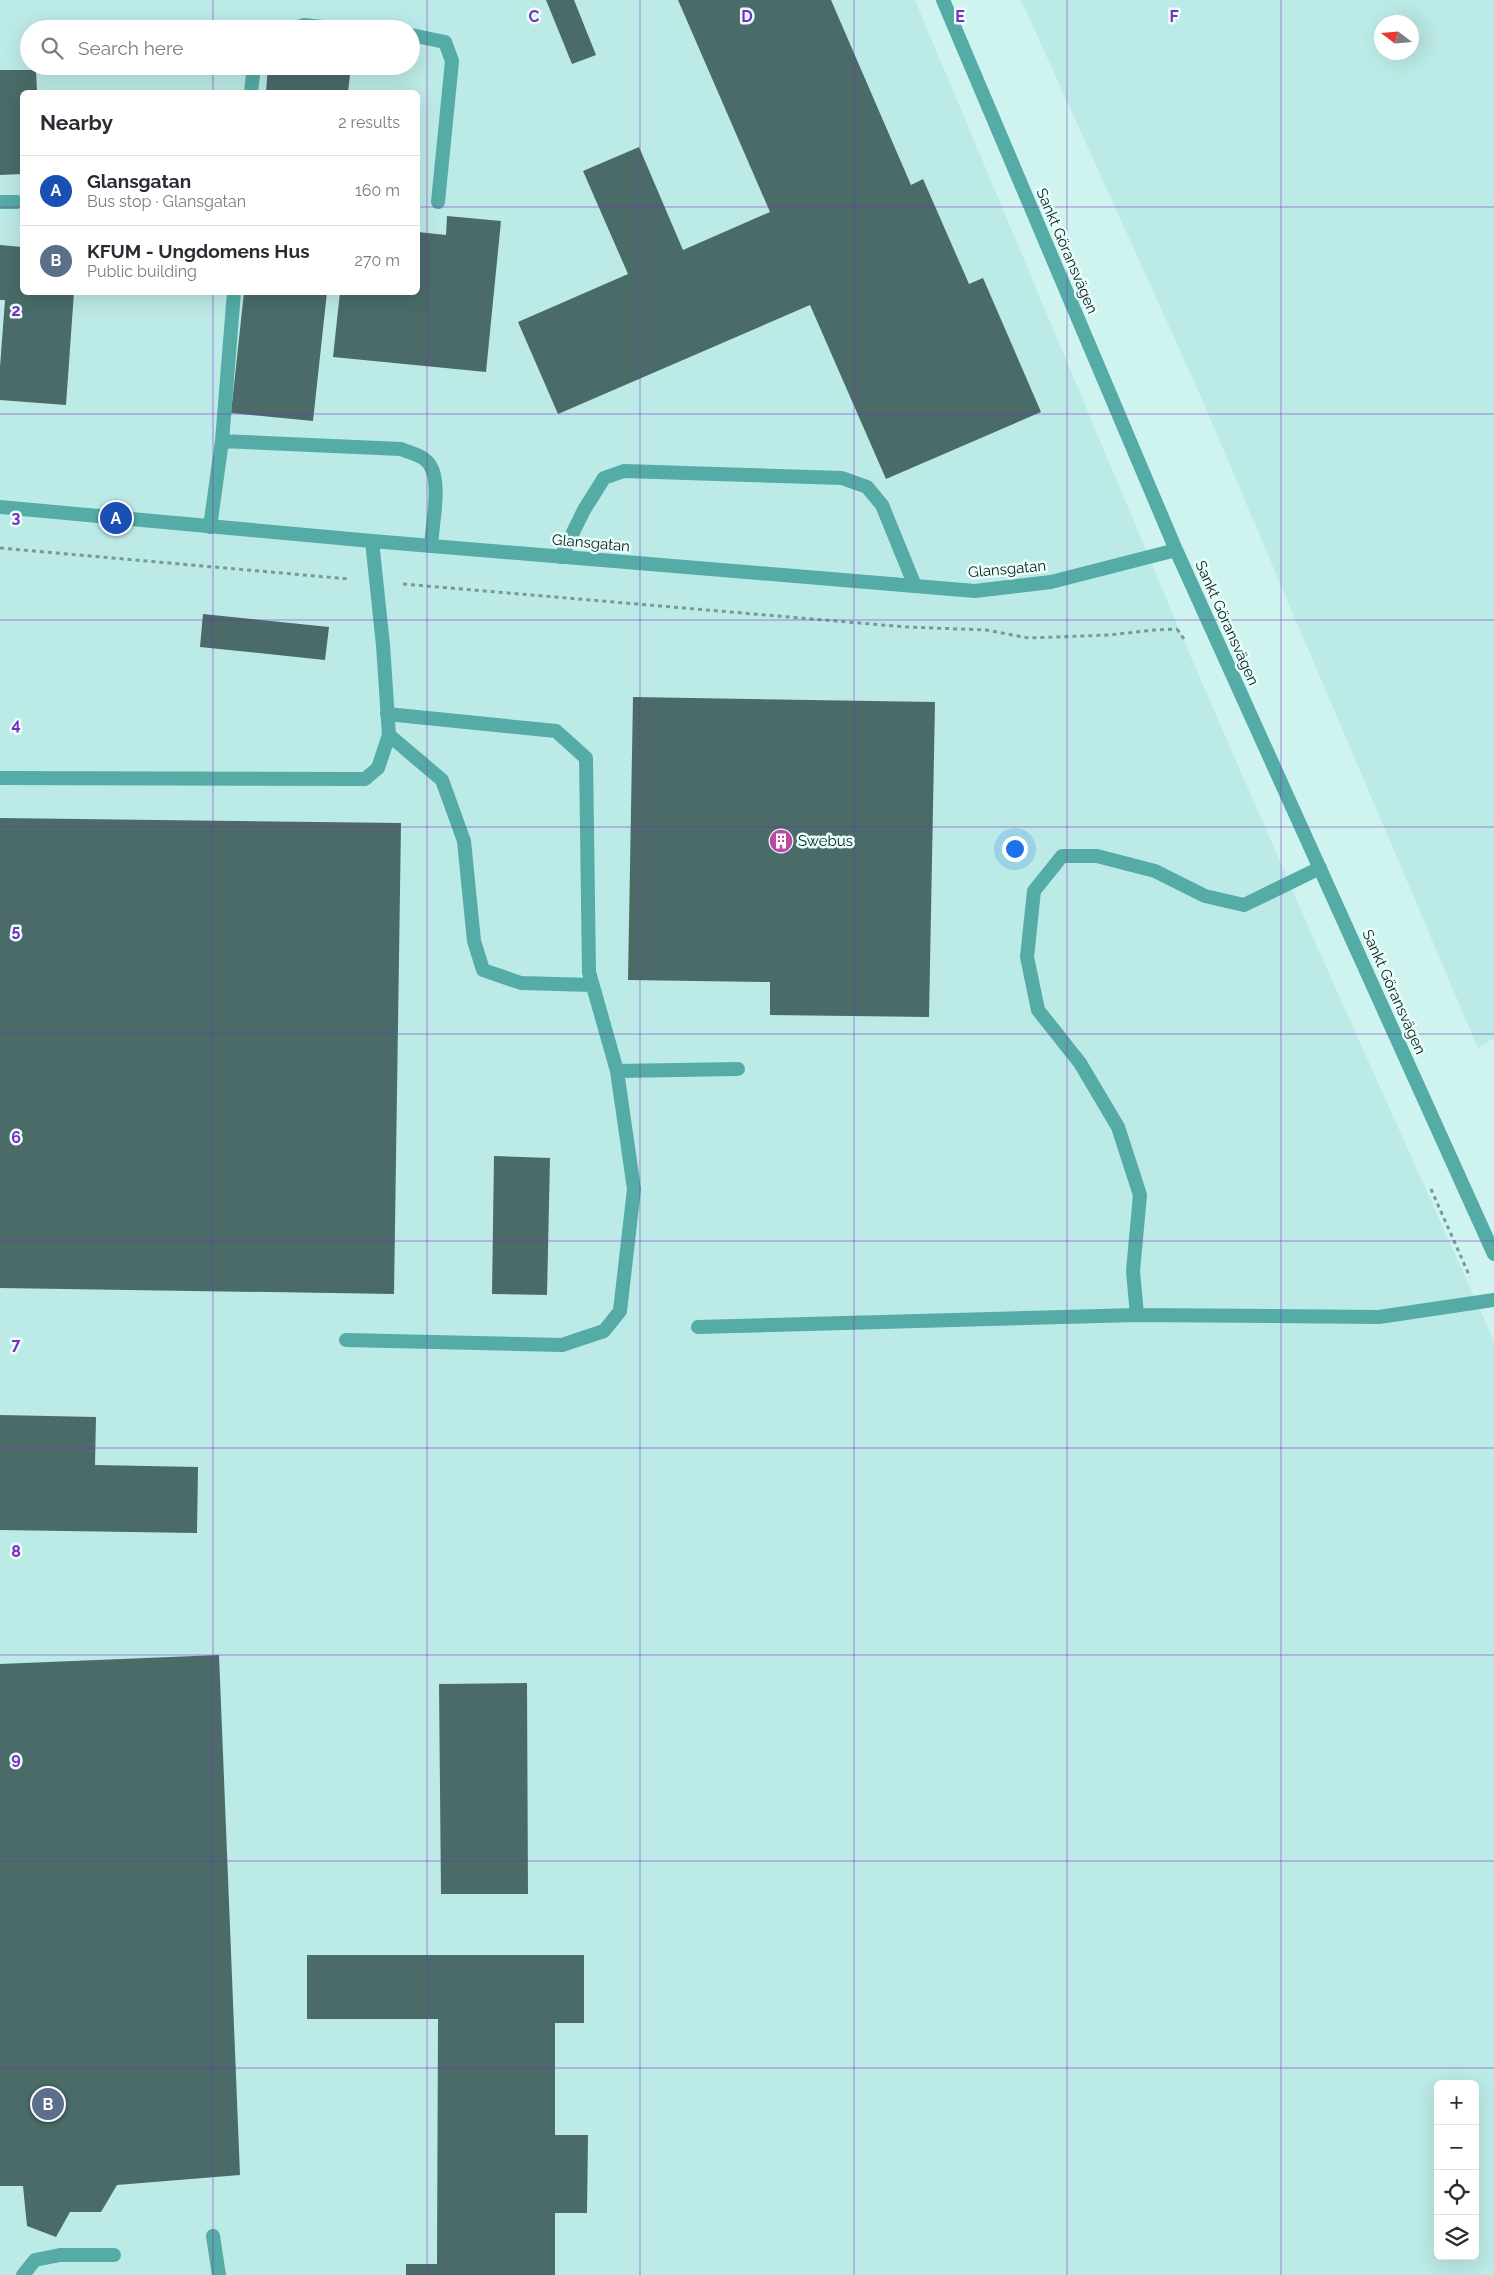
<!DOCTYPE html>
<html lang="en">
<head>
<meta charset="utf-8">
<style>
  :root { --surface:#fff; --page:#f2f2f3; --text:#2b2b33; --muted:#7c7c81; --line:#e1e1e2; --accent:#0f766e }
  body { margin:0; font-family:Raleway,sans-serif; background:var(--page); color:var(--text) }
  .controls { position:absolute; right:15px; bottom:15px; display:grid; overflow:hidden; border-radius:8px; box-shadow:0 5px 20px #0002 }
  .controls button { width:45px; height:45px; display:grid; place-items:center; padding:0; border:0; border-bottom:1px solid var(--line); background:var(--surface); color:var(--text); font:25px sans-serif }
  .compass { position:absolute; left:1374px; top:15px; width:45px; height:45px; border-radius:50%; background:var(--surface); box-shadow:0 5px 20px #0002; rotate:286deg }
  .you { position:absolute; left:1014px; top:848px; width:18px; height:18px; margin:-12px; border:4px solid #fff; border-radius:50%; background:#1a73e8; box-shadow:0 0 0 8px #1a73e833 }
  .badge { display:grid; place-items:center; width:32px; height:32px; border-radius:50%; background:var(--accent); color:#fff; font-size:16px; font-weight:700 }
  .pin { position:absolute; translate:-50% -50%; border:2px solid #fff; box-shadow:0 1px 5px #0006 }
  .list { margin:0; padding:0; list-style:none }
  h2 { display:flex; justify-content:space-between; align-items:center; height:65px; margin:0; padding:0 20px; font-size:21px }
  h2 small { font-size:16px; font-weight:400; color:var(--muted) }
  .list li { display:grid; grid-template-columns:32px 1fr auto; gap:15px; align-items:center; box-sizing:border-box; height:70px; padding:0 20px; border-top:1px solid var(--line) }
  .list b { display:block; font-size:19px; white-space:nowrap }
  .list p { margin:0; font-size:16px; white-space:nowrap; color:var(--muted) }
  .list em { font-size:16px; font-style:normal; color:var(--muted) }
  .icon { flex:none; width:28px; height:28px; fill:none; stroke:currentColor; stroke-width:2; stroke-linecap:round; stroke-linejoin:round }
  .map { position:relative; flex:none; width:1494px; height:2275px; overflow:hidden }
  .search { position:absolute; background:var(--surface); box-shadow:0 5px 20px #0002; left:20px; top:20px; width:400px; height:55px; display:flex; align-items:center; gap:12px; box-sizing:border-box; padding:0 18px; border-radius:28px; color:var(--muted); font-size:19px }
  .panel { position:absolute; background:var(--surface); box-shadow:0 5px 20px #0002; left:20px; top:90px; width:400px; height:205px; border-radius:8px }
  .map>svg:first-child { display:block }
</style>
</head>
<body>
<div class="map">
<svg width="1494" height="2275" viewBox="0 0 1494 2275">
  <rect width="100%" height="100%" fill="#cff4f0"/>
  <path fill="#bceae6" fill-rule="evenodd" d="M0,0h915l278,662 126,289 175,390v934h-1494zM29,29h382v37h-382zM22,92h396v200h-396zM1438,2084h37v172h-37z
    M1021,0h473v1038l-16,10 -281,-660zM1382,22h30v30h-30z"/>
  <path fill="#4a6b68" d="M546,0h28l22,55 -24,9z
    M678,0h153l80,185 12,-6 46,105 14,-6 58,134 -155,67 -76,-174 -252,109 -40,-92 110,-48 -45,-103 56,-24 44,103 87,-38z
    M268,66h83l-3,26h-82z
    M0,70h36l1,22h-15v82l-22,1z
    M447,216l54,5 -15,151 -153,-15 7,-65h78v-60l28,3z
    M0,245l22,2v45h52l-8,113 -66,-5v-33l5,-67h-5z
    M244,292h83l-14,129 -82,-8z
    M203,614l126,13 -4,33 -125,-13z
    M633,697l302,5 -6,315 -159,-2v-33l-142,-2z
    M0,818l401,5 -7,471 -394,-6z
    M494,1156l56,2 -3,137 -55,-1z
    M0,1415l96,2 -1,48 103,2 -1,66 -197,-3z
    M219,1655l21,520 -123,10 -16,27h-31l-14,25 -29,-11 -4,-40h-23v-522z
    M527,1683l1,211h-87l-2,-210z
    M307,1955h277v68h-29v112h33l-1,78h-32v62h-149v-11h31l1,-245h-131z"/>
  <g fill="none" stroke-linecap="round" stroke-linejoin="round">
    <path stroke="#7c9895" stroke-width="3" stroke-dasharray="4 4" stroke-linecap="butt" d="M0,548l349,31
      M403,584l503,43 80,3 43,8 80,-3 45,-5 23,-1
      M1177,629l7,10
      M1431,1189l39,88"/>
    <path stroke="#55aba5" stroke-width="14" d="M293,29l11,-4 37,4
      M411,35l34,7 7,19 -14,141
      M251,92l3,-26
      M0,202h17
      M222,441l179,8c10,4 25,7 30,18 10,17 1,59 0,79
      M210,527l12,-86 12,-149
      M561,557l23,-47 20,-32 20,-7 218,7 25,9 15,18 33,81
      M389,735l53,45 22,61 10,100 9,29 38,13 71,2
      M0,778l365,1 13,-11 11,-33 -6,-90 -11,-104
      M617,1071l121,-2
      M1137,1315l242,2 115,-17
      M698,1327l439,-12 -4,-44 7,-76 -22,-68 -38,-64 -42,-53 -11,-53 7,-66 28,-35h35l58,15 50,25 39,9 76,-37
      M346,1340l216,5 42,-14 16,-20 14,-122 -17,-118 -28,-99 -3,-214 -30,-27 -169,-17
      M213,2236l6,39
      M23,2275l12,-15 25,-5h54"/>
    <path stroke="#55aba5" stroke-width="14" d="M943,0l233,550 318,704
      M0,507l372,34 603,50 76,-9 125,-32"/>
  </g>
  <path fill="none" stroke="#7b2cbf" stroke-width="1" stroke-opacity="0.55" d="M213,0v29M427,0v2275M640,0v2275M854,0v2275M1067,0v2275M1281,0v2275M213,66v26M0,207h22M418,207h1076M213,292v1983M0,414h1494M0,620h1494M0,827h1494M0,1034h1494M0,1241h1494M0,1448h1494M0,1655h1494M0,1861h1494M0,2068h1494"/>
  <defs>
    <g id="building-disc" transform="scale(1.25)"><circle r="9.5" fill="#ba49a4" stroke="#e8fefb"/><path d="M-4-6H4V6H1V3H-1V6H-4ZM-2.5-4.3h1.7v1.8h-1.7ZM.8-4.3h1.7v1.8H.8ZM-2.5-1h1.7V.8h-1.7ZM.8-1h1.7V.8H.8Z" fill="#fff"/></g>
  </defs>
  <g fill-rule="evenodd">
    <use href="#building-disc" x="781" y="841"/>
  </g>
  <g text-anchor="middle" dominant-baseline="central" stroke-width="5" stroke-linejoin="round" paint-order="stroke">
    <g font-size="15" fill="#0f1d1c" stroke="#e8fefb">
      <text transform="translate(1067 251) rotate(67)">Sankt Göransvägen</text>
      <text transform="translate(591 543) rotate(5)">Glansgatan</text>
      <text transform="translate(1007 569) rotate(-5)">Glansgatan</text>
      <text transform="translate(1227 623) rotate(66)">Sankt Göransvägen</text>
      <text transform="translate(1394 992) rotate(66)">Sankt Göransvägen</text>
    </g>
    <g font-size="15" fill="#0f1d1c" stroke="#e8fefb" text-anchor="start">
      <text x="798" y="841">Swebus</text>
    </g>
  </g>
  <g font-size="16" text-anchor="middle" font-weight="bold" fill="#7b2cbf" stroke="#e8fefb" stroke-width="5" stroke-linejoin="round" paint-order="stroke">
    <text x="534" y="22">C</text>
    <text x="747" y="22">D</text>
    <text x="960" y="22">E</text>
    <text x="1174" y="22">F</text>
    <text x="16" y="316">2</text>
    <text x="16" y="523">3</text>
    <text x="16" y="730">4</text>
    <text x="16" y="936">5</text>
    <text x="16" y="1143">6</text>
    <text x="16" y="1350">7</text>
    <text x="16" y="1557">8</text>
    <text x="16" y="1764">9</text>
  </g>
</svg>
<div class="controls">
<button>+</button>
<button>−</button>
<button><svg class="icon" aria-label="locate" viewBox="0 0 24 24"><circle cx="12" cy="12" r="6"/><path d="M12 2v4M12 18v4M2 12h4M18 12h4"/></svg></button>
<button><svg class="icon" aria-label="layers" viewBox="0 0 24 24"><path d="M12 4l9 5-9 5-9-5zM3 14l9 5 9-5"/></svg></button>
</div>
<svg class="compass" viewBox="-18 -18 36 36"><path d="M0-13l5 13h-10z" fill="#e53935"/><path d="M0 13l5-13h-10z" fill="#7c7c81"/></svg>
<div class="you"></div>
<div class="pin badge" style="left:116px;top:518px;background:#1a4fb4">A</div>
<div class="pin badge" style="left:48px;top:2104px;background:#5c6f8a">B</div>
<div class="search"><svg class="icon" aria-label="search" viewBox="0 0 24 24"><circle cx="10" cy="10" r="6"/><path d="M15 15l6 6"/></svg>Search here</div>
<section class="panel">
<h2>Nearby<small>2 results</small></h2>
<ul class="list">
<li><span class="badge" style="background:#1a4fb4">A</span><div><b>Glansgatan</b><p>Bus stop · Glansgatan</p></div><em>160 m</em></li>
<li><span class="badge" style="background:#5c6f8a">B</span><div><b>KFUM - Ungdomens Hus</b><p>Public building</p></div><em>270 m</em></li>
</ul>
</section>
</div>
</body>
</html>
